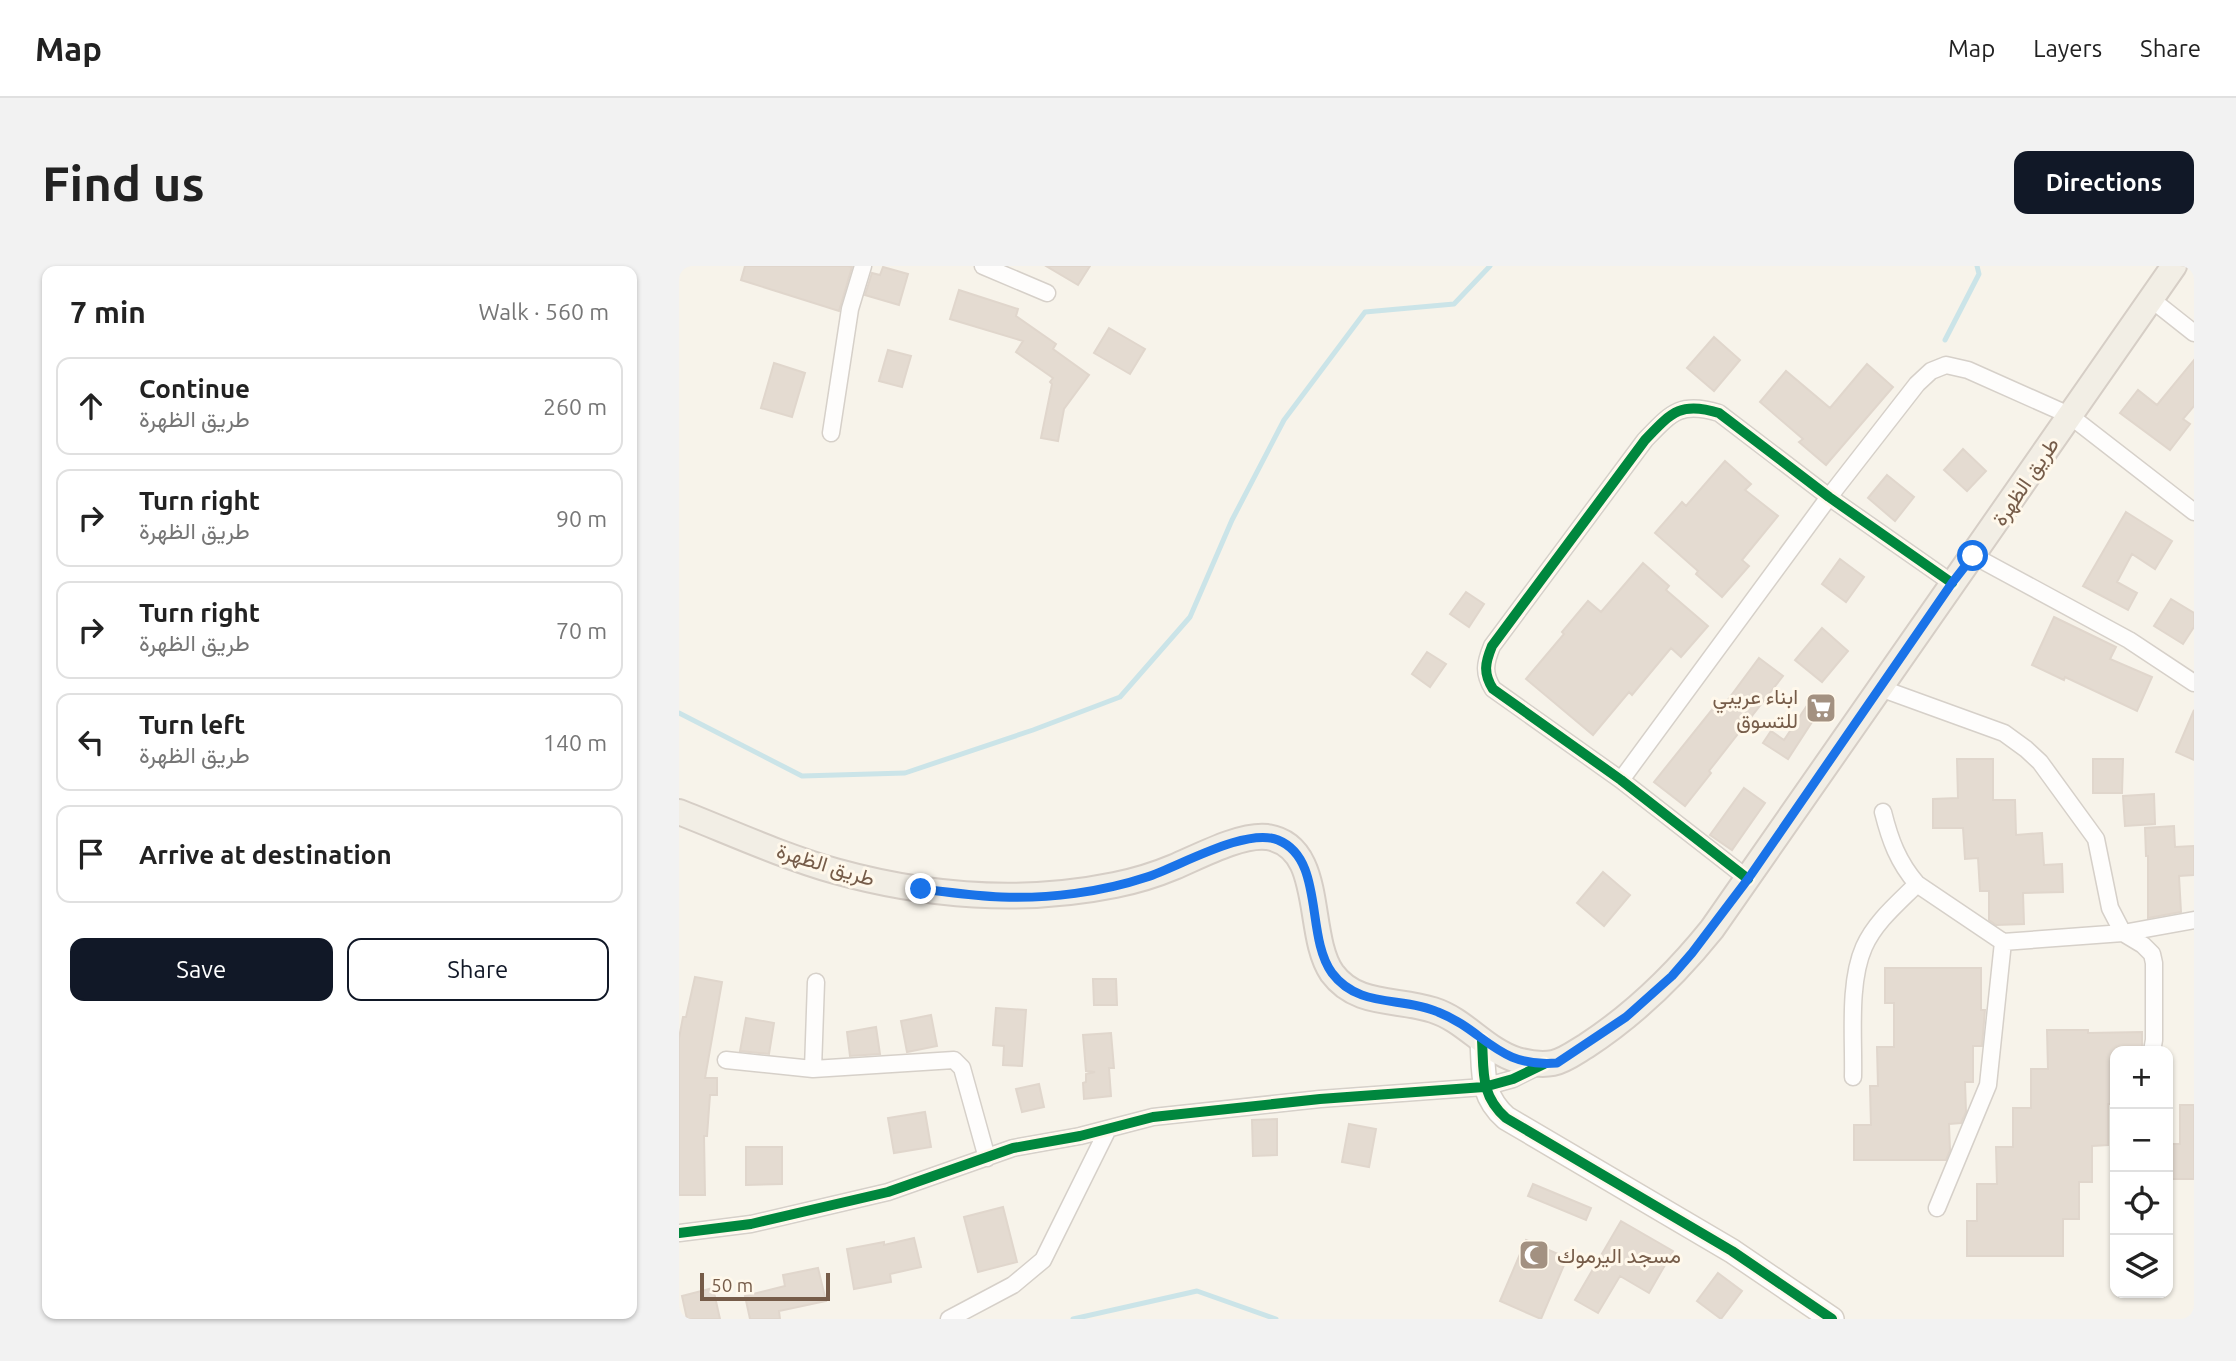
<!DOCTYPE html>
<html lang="en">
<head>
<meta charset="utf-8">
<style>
  :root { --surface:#fff; --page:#f2f2f2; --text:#222; --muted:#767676; --line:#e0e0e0; --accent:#111827 }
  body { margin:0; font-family:Ubuntu,Vazirmatn,sans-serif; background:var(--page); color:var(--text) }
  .controls { position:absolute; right:21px; bottom:21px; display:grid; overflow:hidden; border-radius:14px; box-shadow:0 2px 5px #0004 }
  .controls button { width:63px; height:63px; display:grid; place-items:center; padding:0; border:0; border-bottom:2px solid var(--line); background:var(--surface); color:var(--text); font:35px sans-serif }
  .scale { position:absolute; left:21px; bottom:18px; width:130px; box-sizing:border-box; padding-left:7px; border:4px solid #765c49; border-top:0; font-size:19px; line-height:24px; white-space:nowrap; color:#765c49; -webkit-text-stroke:5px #fff8eb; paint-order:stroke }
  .stop { position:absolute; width:21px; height:21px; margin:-16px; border:5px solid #1a73e8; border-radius:50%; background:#fff }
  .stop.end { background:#1a73e8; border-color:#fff; box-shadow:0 2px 7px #0008 }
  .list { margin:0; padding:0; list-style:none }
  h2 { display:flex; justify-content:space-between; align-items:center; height:91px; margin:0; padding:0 28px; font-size:30px }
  h2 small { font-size:23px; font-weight:400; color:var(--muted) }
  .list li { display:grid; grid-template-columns:46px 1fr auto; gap:21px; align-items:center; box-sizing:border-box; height:98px; margin:0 14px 14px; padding:0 14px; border:2px solid var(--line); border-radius:14px }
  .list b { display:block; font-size:26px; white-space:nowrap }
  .list p { margin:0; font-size:23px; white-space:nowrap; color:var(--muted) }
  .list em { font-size:23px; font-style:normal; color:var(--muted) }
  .actions { display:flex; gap:14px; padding:21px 28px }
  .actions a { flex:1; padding:16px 0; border:2px solid var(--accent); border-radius:14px; text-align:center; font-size:24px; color:var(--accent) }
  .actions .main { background:var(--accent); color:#fff }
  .icon { flex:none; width:38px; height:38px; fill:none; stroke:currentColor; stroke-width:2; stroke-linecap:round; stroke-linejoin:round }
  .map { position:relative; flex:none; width:1515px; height:1053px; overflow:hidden; border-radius:14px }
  header { display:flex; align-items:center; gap:42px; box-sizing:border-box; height:98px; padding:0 35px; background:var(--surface); border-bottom:2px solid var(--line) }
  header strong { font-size:33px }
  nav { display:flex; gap:38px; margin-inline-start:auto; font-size:24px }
  .intro { display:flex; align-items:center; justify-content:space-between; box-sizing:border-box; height:168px; padding:0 42px }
  h1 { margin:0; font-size:49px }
  .button { padding:18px 32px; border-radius:14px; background:var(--accent); color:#fff; font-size:24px; font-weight:700 }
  main { display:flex; gap:42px; padding:0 42px }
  aside { flex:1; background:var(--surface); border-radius:14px; box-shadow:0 2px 5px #0004 }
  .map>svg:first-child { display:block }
</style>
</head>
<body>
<header>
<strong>Map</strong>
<nav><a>Map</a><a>Layers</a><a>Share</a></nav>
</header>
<div class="intro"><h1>Find us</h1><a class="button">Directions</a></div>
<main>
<aside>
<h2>7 min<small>Walk · 560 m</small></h2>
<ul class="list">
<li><svg class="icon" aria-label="ahead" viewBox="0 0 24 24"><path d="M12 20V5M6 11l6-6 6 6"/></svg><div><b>Continue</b><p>طريق الظهرة</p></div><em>260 m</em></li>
<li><svg class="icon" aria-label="right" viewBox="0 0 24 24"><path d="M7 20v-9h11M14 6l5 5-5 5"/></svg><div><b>Turn right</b><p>طريق الظهرة</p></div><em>90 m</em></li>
<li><svg class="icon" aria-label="right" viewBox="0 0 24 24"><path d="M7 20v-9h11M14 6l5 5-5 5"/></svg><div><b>Turn right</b><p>طريق الظهرة</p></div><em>70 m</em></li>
<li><svg class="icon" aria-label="left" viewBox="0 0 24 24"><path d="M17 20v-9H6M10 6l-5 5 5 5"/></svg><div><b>Turn left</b><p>طريق الظهرة</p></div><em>140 m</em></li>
<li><svg class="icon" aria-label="arrive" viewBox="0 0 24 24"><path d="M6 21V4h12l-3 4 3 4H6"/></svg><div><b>Arrive at destination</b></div></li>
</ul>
<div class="actions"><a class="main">Save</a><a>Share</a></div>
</aside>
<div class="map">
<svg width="1515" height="1053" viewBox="0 0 1515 1053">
  <rect width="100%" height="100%" fill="#f7f3ea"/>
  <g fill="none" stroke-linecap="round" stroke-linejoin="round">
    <path stroke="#cbe4e8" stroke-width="5" d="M1266,74l34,-66 -2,-8
      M0,447l123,63 103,-3 128,-43 87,-33 70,-80 42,-97 52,-100 81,-108 89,-8 36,-38
      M394,1053l124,-28 79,28"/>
  </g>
  <path fill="#e4dbd1" stroke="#e0d6cc" stroke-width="2" d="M66,0h103l4,1 -13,44 -98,-31z
    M367,0h44l-12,19z
    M204,1l25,7 -9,31 -34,-10 7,-22 8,2z
    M280,24l59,19 -2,7 40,28 -3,5 36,26 -25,34 -6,32 -17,-3 11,-54 -2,-2 3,-4 -37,-26 7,-11 -73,-22z
    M430,62l36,21 -15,25 -36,-21z
    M1035,71l26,23 -26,31 -27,-23z
    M209,84l23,6 -9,31 -23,-6z
    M1515,94v46l-11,13 7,5 -20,26 -50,-37 18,-23 19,15z
    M95,97l31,10 -13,44 -31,-9z
    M1188,98l26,23 -67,78 -27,-23 4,-3 -43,-37 26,-31 44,37z
    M1284,183l23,22 -19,20 -23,-21z
    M1046,195l26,23 -6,6 33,26 -36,44 7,6 -27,31 -26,-23 2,-3 -43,-38 27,-31 4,4z
    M1208,209l27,22 -19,24 -27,-23z
    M1447,246l46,29 -17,28 -23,-15 -15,28 20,11 -9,17 -45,-24z
    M1161,293l24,18 -18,25 -24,-18z
    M964,297l26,23 -3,4 42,36 -27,31 -10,-9 -39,47 -3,-3 -36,43 -67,-56 38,-45 -2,-2 26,-31 13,11z
    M787,326l18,12 -15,23 -19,-13z
    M1492,333l23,14v14l-11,17 -29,-18z
    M1375,351l62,30 -6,12 42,18 -15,34 -72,-34 -1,3 -32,-15z
    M1143,362l26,23 -26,31 -27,-22z
    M748,386l19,12 -16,23 -18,-13z
    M1080,392l24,18 -74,95 2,2 -26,33 -31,-24 65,-81 5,4z
    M1131,435l11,7 -33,51 -25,-16 8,-12 13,9z
    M1515,444v50l-18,-8z
    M1278,493h36v41h22l1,35 26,-2 2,32 18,-1 1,28 -40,1 1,31 -28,1 -7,-5v-29h-9l-2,-33 -13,1 -2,-31h-30v-29l25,-1z
    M1414,493h30l-1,34h-29z
    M1065,522l21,15 -33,47 -22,-15z
    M1475,528l1,30 -30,2 -2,-30z
    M1495,560l1,21 19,-1v29l-15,1 2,36 -33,6v-62h-2l-1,-28z
    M924,606l27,23 -26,31 -27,-23z
    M1206,702h96v42h4l-3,36h-9v36h-8l1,30 -5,11 -12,1 1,26 -4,10h-92v-35h17l-1,-39h8l-1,-39h17v-44h-9z
    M16,711l27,5 -17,96h12v17h-7l-3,41h-3l1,59h-26v-157l4,-21h3z
    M414,713h23l1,26h-23z
    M317,742l30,2 -4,56 -19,-1 1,-19 -11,-1z
    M252,749l6,31 -30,6 -6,-31z
    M67,752l28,5 -5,31 -29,-3z
    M197,761l4,27 -30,2 -3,-24z
    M1368,764h41v3l54,-1v19h-27v53h-7v41l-16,1v36h-13v37h-16v37h-96v-35h10v-37h20l-1,-37h17v-39h18v-39h17z
    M432,767l3,35h-5l2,28 -27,3 -1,-16 3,-1v-8l9,-2 -9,-1 -3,-36z
    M360,818l5,23 -22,5 -6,-23z
    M1501,839h14v74h-26v-35h12z
    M246,846l6,35 -37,6 -6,-35z
    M598,853v36l-24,1 -1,-36z
    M670,858l27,5 -7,38 -27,-5z
    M67,881h36v37l-36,1z
    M854,918l58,24 -5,12 -58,-24z
    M324,941l14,55 -39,10 -14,-55z
    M942,955l52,30 -24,42 -29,-17 -22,37 -23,-13z
    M235,972l7,29 -31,7 1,8 -37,7 -7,-40 37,-7v3z
    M847,974l41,18 -26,61 -41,-18z
    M139,1002l8,33 -47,10 1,8h-30l-5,-23 40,-10 -2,-11z
    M1039,1007l24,18 -21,28 -24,-18z
    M34,1022l7,31h-33l-5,-23z"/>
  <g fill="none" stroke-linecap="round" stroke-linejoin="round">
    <g stroke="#d6d0c9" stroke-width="19">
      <path id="street" d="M304,0l64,27
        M1472,33l43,34
        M152,167l19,-124 13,-43
        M1295,290l155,84 65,43
        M1201,422l124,45 22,16 14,13 56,77 14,69 13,25 71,-13
        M942,514l208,-283 88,-113 14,-13 15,-6 22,5 101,45 125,97
        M1204,546c7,28 15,50 34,72l86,58 120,-9 20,12 9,9 2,9v77l-2,11
        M1069,613l-127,-99 -128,-91c-10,-16 -8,-26 -1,-43l153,-206c26,-27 35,-39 74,-27l110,84 123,86
        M47,794l87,9 141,-9 8,8 25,90
        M134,803l3,-87
        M1174,811c1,-39 -5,-94 11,-130 11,-25 34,-44 53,-63
        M1258,942l51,-123 15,-143
        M0,967l72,-9 137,-32 125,-44 67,-12 73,-19 167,-18 164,-12 29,-8 28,-14
        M270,1053l64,-34 30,-25 65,-131"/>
    </g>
    <g stroke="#d6cfc6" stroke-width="26">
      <path id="secondary" d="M803,774c2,32 -2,55 24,78l226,133 100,68"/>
    </g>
    <g stroke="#d6cec6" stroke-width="28">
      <path id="primary" d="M0,546c51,20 103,44 156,59 90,25 187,33 280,14 20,-4 40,-10 59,-18 24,-10 66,-33 93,-30 59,9 38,97 65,136 25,34 65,25 101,37 32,10 52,40 84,50 11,3 25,5 36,3 11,-2 23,-11 33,-17 49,-32 89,-71 126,-117l462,-663"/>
    </g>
    <use href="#street" stroke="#fefdfc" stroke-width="16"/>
    <use href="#secondary" stroke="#fefdfc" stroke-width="23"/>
    <use href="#primary" stroke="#f2eee5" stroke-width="24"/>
    <g stroke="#fff8eb" stroke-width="15">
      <path id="cycleway" d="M1069,613l-127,-99 -128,-91c-10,-16 -8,-26 -1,-43l153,-206c26,-27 35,-39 74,-27l110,84 123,86
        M803,774c2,32 -2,55 24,78l226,133 100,68
        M0,967l72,-9 137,-32 125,-44 67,-12 73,-19 167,-18 164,-12 29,-8 31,-15"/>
    </g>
    <use href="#cycleway" stroke="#00873e" stroke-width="10"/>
  </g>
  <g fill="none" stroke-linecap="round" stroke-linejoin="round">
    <path stroke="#1a73e8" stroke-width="9" d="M242,623c27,3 53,7 80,8 48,2 101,-5 146,-20 33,-11 99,-50 131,-37 47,19 27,96 54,133 27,36 70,23 106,39 48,19 59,56 119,51l69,-46 46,-41 20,-23 56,-74 204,-296 21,-27"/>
  </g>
  <defs>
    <g id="supermarket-square" transform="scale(1.575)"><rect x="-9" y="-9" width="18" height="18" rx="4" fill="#a39181" stroke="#fff8eb"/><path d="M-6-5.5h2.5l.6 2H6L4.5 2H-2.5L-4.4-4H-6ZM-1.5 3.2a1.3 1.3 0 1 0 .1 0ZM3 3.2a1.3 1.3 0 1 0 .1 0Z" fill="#fff"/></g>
    <g id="mosque-square" transform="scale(1.575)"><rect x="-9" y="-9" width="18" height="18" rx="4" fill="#a39181" stroke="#fff8eb"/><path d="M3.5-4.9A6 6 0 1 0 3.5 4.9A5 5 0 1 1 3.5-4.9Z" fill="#fff"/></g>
  </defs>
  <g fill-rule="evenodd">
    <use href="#supermarket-square" x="1142" y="442"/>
    <use href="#mosque-square" x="855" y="989"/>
  </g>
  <g text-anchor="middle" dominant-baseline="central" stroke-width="6" stroke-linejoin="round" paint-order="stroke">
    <g font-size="21" fill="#765c49" stroke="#fff8eb">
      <text transform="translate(1346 215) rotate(-56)">طريق الظهرة</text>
      <text transform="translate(147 598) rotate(17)">طريق الظهرة</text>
    </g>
    <g font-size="21" fill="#765c49" stroke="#fff8eb" text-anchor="end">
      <text x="1119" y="430">ابناء عريبي<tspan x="1119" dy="24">للتسوق</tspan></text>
      <text x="878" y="989" text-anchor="start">مسجد اليرموك</text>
    </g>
  </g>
</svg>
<div class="controls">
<button>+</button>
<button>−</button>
<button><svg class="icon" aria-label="locate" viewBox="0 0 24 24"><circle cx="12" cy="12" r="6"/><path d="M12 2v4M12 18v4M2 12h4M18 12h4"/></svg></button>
<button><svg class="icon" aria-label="layers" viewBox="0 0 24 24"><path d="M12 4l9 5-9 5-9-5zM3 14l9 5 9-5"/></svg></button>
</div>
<div class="scale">50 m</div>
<div class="stop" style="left:1294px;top:290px"></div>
<div class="stop end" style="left:242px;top:623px"></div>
</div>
</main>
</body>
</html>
